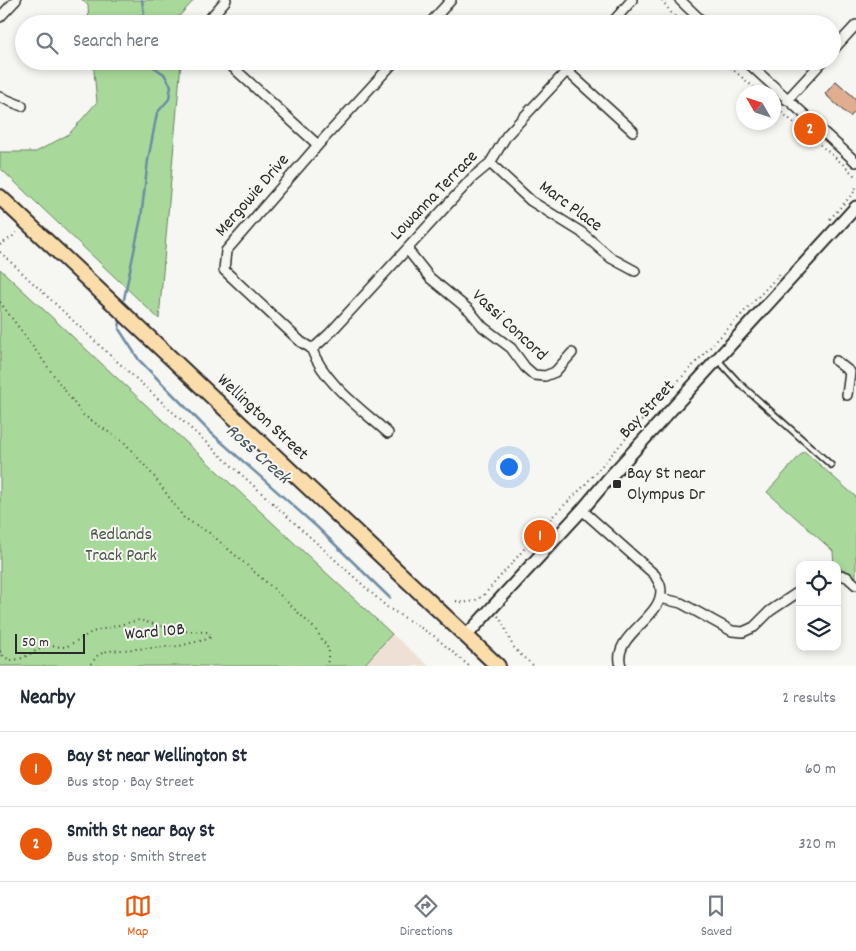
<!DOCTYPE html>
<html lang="en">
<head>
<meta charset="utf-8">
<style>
  :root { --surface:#fff; --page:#f6f6f7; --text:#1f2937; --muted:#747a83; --line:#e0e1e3; --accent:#ea580c }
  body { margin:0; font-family:Dekko,sans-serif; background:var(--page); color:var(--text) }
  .controls { position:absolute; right:15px; bottom:15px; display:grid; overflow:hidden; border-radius:10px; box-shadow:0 2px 8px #0003 }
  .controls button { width:45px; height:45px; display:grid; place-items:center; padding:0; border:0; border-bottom:1px solid var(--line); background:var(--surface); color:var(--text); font:25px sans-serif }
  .compass { position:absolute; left:736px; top:85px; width:45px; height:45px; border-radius:50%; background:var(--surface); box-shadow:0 2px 8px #0003; rotate:309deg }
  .scale { position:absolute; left:15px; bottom:12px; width:70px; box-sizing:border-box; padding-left:5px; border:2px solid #2b2b2b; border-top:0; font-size:14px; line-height:18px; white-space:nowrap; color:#2b2b2b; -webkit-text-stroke:4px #f6f6f2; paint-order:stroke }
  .you { position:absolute; left:508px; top:466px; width:18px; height:18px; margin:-12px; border:4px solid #fff; border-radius:50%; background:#1a73e8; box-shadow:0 0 0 8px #1a73e833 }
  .badge { display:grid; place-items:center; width:32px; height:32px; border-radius:50%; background:var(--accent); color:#fff; font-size:16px; font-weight:700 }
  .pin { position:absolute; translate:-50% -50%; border:2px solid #fff; box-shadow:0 1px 5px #0006 }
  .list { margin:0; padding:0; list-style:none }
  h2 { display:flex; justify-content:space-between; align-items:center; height:65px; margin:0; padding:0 20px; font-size:21px }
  h2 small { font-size:16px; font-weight:400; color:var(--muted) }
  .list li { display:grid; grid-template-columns:32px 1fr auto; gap:15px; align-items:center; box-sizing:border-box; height:75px; padding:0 20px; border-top:1px solid var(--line) }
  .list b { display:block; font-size:19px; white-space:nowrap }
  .list p { margin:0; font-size:16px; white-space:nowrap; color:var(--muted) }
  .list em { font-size:16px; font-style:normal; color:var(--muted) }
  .icon { flex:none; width:28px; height:28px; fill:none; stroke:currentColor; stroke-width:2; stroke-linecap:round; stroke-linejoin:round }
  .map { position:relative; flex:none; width:856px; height:666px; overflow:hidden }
  .search { position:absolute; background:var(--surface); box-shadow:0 2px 8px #0003; left:15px; right:15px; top:15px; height:55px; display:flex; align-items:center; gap:12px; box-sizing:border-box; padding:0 18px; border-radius:28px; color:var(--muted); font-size:19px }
  .sheet { height:215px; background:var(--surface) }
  nav { display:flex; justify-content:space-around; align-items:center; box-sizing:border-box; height:70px; border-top:1px solid var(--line); background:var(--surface); font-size:14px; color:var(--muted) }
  nav a { display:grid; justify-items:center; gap:2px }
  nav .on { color:var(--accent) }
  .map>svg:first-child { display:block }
</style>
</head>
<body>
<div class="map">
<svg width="856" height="666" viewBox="0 0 856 666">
  <rect width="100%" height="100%" fill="#f6f6f2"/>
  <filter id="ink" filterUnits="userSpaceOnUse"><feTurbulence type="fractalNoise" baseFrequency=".02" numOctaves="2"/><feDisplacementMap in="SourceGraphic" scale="10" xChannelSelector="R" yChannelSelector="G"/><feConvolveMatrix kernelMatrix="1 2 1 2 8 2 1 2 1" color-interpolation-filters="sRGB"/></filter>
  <g filter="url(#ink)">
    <path fill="#efe0d5" d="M392,634l37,32h-66z"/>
    <path fill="#a9d99a" stroke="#6a8262" d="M82,0h112l-22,24h-83l-1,-19z
      M93,61l88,1 -22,257 -159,-151v-16h36l33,-18 28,-32z
      M0,269l392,365 -29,32h-363z
      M804,451l52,46v80l-11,-7 -8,-2v-3h-3l-1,-14 -66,-59z"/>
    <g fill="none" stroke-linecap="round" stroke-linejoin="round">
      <path stroke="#6d8ca5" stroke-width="2.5" d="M142,0l2,13 -2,11
        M124,299l17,-81 7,-58 9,-47 12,-14 2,-13 -7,-12 -19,-13
        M120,322l-1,7 20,31 70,71 108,96 73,71"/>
    </g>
    <path fill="#dfae91" stroke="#2b2b2b" d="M836,81l20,18v11l-6,7 -25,-23z"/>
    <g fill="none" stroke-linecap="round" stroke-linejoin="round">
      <g stroke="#2b2b2b" stroke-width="8">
        <path id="service" d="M718,360l21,23 92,82"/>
      </g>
      <g stroke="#2b2b2b" stroke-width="12">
        <path id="minor" d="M680,0l25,24
          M0,17l16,-17
          M205,24l21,-24
          M429,24l22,-24
          M611,24l21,-24
          M832,51l24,-26
          M226,61l92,84
          M746,61l110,101
          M567,71l66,60
          M0,97l22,9
          M787,100l36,-39
          M490,163l41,38 50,31 30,26 24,13
          M407,249l23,29 39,32 14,17 28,21 14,19 9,8 11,1 10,-4 17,-19
          M311,348l5,-2 13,-12 143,-156 18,-15 17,-28 69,-74
          M311,348l-10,-6 -77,-72 2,-19 92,-106 77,-84
          M311,348c14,36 49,60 77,85
          M836,361l14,11 -3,23
          M582,510l73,65c1,3 4,7 5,10 9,31 -50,49 -39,81
          M837,574l10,3 9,8
          M660,598l21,5 51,28 11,1 11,-5 16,-16 30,-20"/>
      </g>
      <g stroke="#2b2b2b" stroke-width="15">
        <path id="tertiary" d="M466,636l116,-126 27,-32 247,-271"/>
      </g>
      <g stroke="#2b2b2b" stroke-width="18">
        <path id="primary" d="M0,197l498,469"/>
      </g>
      <path stroke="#2b2b2b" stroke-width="2" stroke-dasharray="1 4" stroke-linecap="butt" d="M662,0l9,13 12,11
        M723,61l36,31
        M774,106l70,59 12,12
        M830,219l25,-28 1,-5
        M0,245l12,-8 6,-6
        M0,252l98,92 289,263 47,29 35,30
        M0,302l83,113 42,28 28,32 31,43 27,16 63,55 42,41 13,20 -2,16
        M456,601c11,3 17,1 27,-5l71,-81 28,-27 77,-87 121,-127
        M498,616c7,8 8,17 13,26 4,10 15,17 23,24
        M0,651l4,6 7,3 9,-1 26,-13 20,1 26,-15 47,-12 41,11 28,1 4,4 -4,3 -29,7 -72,5 -9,4 -9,11"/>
      <use href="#service" stroke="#f6f6f2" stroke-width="4.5"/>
      <use href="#minor" stroke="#f6f6f2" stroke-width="9"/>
      <use href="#tertiary" stroke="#f6f6f2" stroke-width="11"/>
      <use href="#primary" stroke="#faddab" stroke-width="14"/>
    </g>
  </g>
  <rect fill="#2b2b2b" stroke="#f6f6f2" stroke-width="2" x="612" y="479" width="10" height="10" rx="2.5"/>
  <g text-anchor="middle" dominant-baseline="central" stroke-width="4" stroke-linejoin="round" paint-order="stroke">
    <g font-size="18" fill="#2b2b2b" stroke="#f6f6f2">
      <text transform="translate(253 196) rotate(-49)">Mergowie Drive</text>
      <text transform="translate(435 196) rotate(-46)">Lowanna Terrace</text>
      <text transform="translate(570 207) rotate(36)">Marc Place</text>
      <text transform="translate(509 326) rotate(43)">Vassi Concord</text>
      <text transform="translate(648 410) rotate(-47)">Bay Street</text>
      <text transform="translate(262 418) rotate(43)">Wellington Street</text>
      <text transform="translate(155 633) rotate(-5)">Ward 10B</text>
    </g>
    <g font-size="18" fill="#2b2b2b" stroke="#f6f6f2" text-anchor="start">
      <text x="627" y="474">Bay St near<tspan x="627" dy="21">Olympus Dr</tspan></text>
    </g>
    <g font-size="18" fill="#4a5647" stroke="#f6f6f2">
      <text x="121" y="535">Redlands<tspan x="121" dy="21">Track Park</tspan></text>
    </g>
    <g font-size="19" font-style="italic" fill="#46545e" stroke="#f6f6f2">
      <text transform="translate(257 455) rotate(42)">Ross Creek</text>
    </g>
  </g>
</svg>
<div class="controls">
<button><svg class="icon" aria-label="locate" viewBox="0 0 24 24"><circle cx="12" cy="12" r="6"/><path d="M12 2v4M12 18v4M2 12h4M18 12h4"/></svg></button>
<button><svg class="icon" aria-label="layers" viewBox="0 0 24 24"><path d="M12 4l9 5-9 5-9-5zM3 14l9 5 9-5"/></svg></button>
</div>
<svg class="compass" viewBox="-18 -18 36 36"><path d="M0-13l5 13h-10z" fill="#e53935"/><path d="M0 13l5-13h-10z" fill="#747a83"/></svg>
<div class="scale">50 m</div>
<div class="you"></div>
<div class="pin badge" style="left:540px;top:536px">1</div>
<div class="pin badge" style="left:810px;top:129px">2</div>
<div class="search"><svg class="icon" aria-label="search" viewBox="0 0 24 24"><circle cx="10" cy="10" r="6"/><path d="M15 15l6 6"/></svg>Search here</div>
</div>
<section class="sheet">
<h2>Nearby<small>2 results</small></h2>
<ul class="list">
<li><span class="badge">1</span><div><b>Bay St near Wellington St</b><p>Bus stop · Bay Street</p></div><em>60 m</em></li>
<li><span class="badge">2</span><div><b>Smith St near Bay St</b><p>Bus stop · Smith Street</p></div><em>320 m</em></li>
</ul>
</section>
<nav>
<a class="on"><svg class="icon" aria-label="map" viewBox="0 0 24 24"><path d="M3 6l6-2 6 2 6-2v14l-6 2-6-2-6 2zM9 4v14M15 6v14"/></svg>Map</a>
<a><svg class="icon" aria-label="directions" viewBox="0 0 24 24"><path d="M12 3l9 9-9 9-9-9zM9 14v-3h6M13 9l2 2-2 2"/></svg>Directions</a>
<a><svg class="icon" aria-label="saved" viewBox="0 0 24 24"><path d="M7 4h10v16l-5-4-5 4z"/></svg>Saved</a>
</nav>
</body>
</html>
